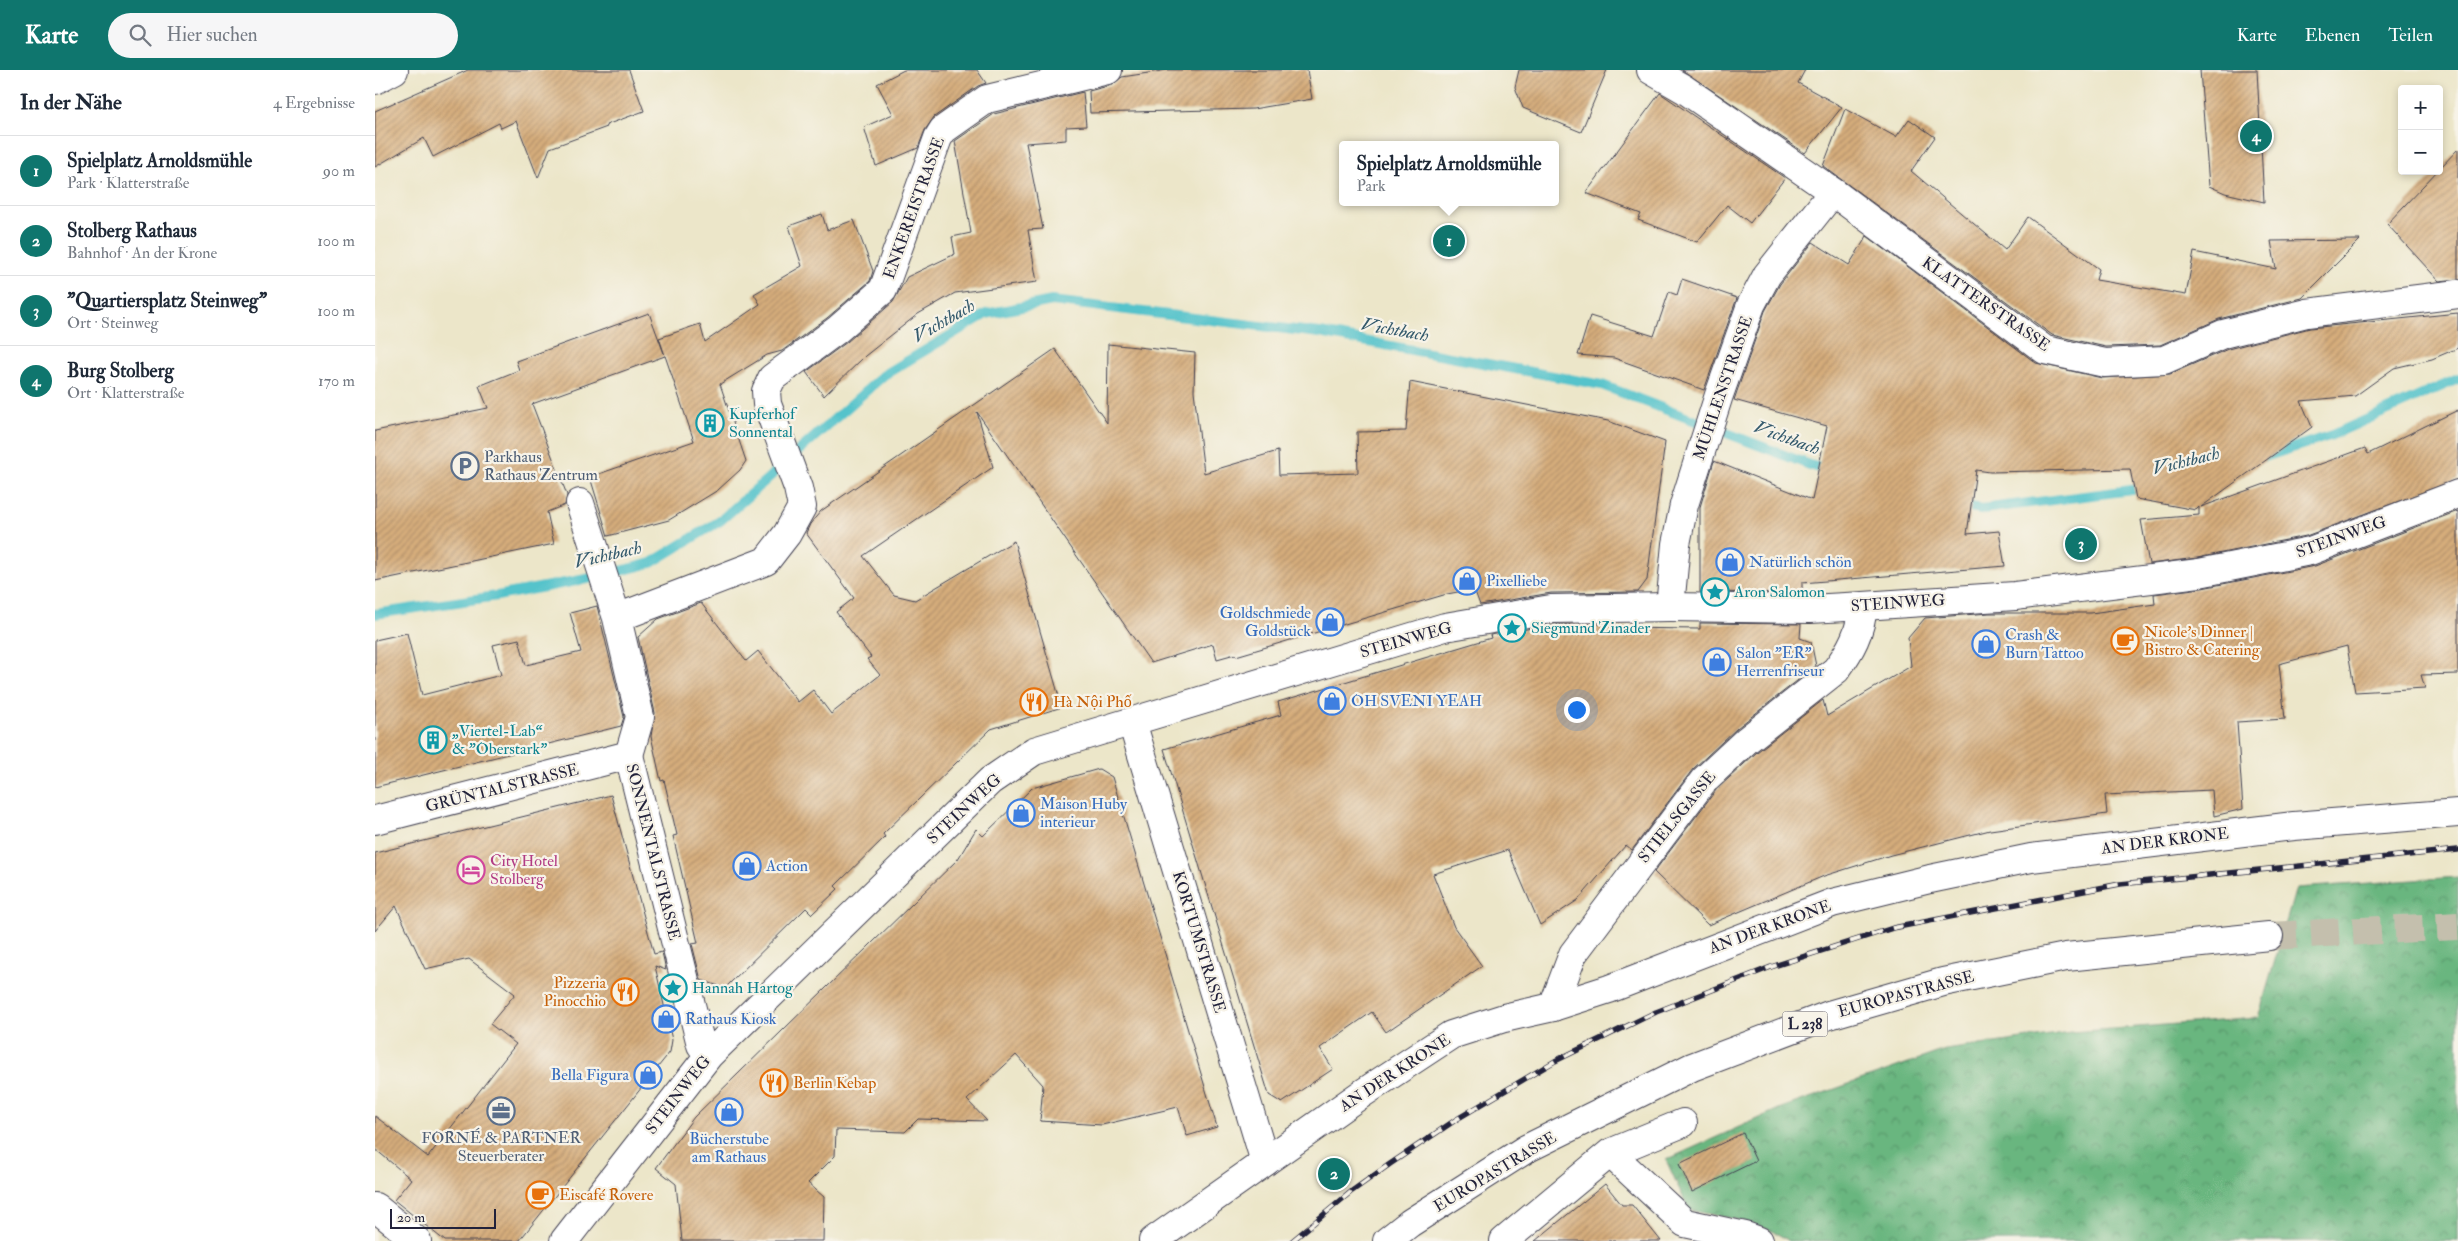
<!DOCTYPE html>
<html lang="de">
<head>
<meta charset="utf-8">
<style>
  :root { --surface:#fff; --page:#f6f6f7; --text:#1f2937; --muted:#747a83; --line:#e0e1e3; --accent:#0f766e }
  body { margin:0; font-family:"IM FELL Double Pica",serif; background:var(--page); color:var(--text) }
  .controls { position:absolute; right:15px; top:15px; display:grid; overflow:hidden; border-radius:5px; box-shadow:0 2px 8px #0003 }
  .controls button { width:45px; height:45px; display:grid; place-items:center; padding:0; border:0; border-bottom:1px solid var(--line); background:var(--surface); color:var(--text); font:25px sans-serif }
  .scale { position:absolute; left:15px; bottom:12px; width:106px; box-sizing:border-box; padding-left:5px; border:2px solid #22223b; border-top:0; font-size:14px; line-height:18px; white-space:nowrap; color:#22223b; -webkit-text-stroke:4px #f7f3e8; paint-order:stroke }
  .you { position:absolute; left:1201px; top:639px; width:18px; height:18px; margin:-12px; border:4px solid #fff; border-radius:50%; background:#1a73e8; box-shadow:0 0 0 8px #1a73e833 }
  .badge { display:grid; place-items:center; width:32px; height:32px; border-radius:50%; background:var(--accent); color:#fff; font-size:16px; font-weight:700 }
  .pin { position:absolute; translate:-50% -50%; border:2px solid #fff; box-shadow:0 1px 5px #0006 }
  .popup { position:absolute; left:964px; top:71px; width:220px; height:65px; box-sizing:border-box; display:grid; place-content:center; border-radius:5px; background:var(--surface); filter:drop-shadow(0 1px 4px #0005); font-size:16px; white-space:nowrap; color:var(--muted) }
  .popup b { font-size:19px; color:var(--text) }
  .popup::after { content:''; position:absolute; left:50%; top:100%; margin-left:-10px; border:10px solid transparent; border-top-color:var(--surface) }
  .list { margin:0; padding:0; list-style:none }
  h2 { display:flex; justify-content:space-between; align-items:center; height:65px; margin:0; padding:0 20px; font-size:21px }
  h2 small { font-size:16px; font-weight:400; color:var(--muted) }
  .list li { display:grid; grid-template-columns:32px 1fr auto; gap:15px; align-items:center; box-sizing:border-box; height:70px; padding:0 20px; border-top:1px solid var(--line) }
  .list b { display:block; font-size:19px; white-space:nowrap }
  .list p { margin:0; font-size:16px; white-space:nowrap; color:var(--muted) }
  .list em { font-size:16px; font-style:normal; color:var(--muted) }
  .icon { flex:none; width:28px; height:28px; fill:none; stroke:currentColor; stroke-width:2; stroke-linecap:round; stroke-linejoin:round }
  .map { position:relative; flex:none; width:2083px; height:1171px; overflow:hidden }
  header { display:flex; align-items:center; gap:30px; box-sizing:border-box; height:70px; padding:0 25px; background:var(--accent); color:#fff }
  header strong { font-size:24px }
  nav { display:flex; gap:28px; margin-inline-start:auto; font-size:18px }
  .search { width:350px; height:45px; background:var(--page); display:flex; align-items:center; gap:12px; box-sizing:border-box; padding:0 18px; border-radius:28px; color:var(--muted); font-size:19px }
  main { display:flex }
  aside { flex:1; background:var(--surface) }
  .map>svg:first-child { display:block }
</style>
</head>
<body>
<header>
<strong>Karte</strong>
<div class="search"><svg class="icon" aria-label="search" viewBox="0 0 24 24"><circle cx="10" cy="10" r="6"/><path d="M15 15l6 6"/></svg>Hier suchen</div>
<nav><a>Karte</a><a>Ebenen</a><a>Teilen</a></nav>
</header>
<main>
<aside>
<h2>In der Nähe<small>4 Ergebnisse</small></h2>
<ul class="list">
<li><span class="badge">1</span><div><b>Spielplatz Arnoldsmühle</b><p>Park · Klatterstraße</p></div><em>90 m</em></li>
<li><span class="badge">2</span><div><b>Stolberg Rathaus</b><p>Bahnhof · An der Krone</p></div><em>100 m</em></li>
<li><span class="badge">3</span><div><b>&quot;Quartiersplatz Steinweg&quot;</b><p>Ort · Steinweg</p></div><em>100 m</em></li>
<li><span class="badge">4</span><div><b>Burg Stolberg</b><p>Ort · Klatterstraße</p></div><em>170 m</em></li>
</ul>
</aside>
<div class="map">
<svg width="2083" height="1171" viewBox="0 0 2083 1171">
  <defs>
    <pattern id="forest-crowns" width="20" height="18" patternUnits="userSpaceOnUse" patternTransform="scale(1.25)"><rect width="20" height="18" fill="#69b67f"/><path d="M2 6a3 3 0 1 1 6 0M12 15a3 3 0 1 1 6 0" fill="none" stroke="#569469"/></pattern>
    <pattern id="building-hatch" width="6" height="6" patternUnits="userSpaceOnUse" patternTransform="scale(1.25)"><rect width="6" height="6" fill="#d6ad7c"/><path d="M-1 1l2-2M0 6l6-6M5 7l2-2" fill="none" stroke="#ad8c67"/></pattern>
  </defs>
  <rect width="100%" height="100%" fill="#f7f3e8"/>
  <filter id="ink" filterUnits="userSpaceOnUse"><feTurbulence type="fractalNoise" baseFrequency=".02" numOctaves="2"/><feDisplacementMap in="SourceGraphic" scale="10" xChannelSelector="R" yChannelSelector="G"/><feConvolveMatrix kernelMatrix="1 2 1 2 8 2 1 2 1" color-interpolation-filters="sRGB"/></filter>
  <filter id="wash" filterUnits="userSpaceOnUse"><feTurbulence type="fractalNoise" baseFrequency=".0096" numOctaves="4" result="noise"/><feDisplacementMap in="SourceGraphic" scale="20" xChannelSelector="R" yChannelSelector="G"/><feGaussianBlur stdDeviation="1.12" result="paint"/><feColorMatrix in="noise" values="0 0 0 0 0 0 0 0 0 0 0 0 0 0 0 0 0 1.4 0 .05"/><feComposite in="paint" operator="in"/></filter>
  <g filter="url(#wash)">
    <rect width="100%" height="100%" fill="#ece6c9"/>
    <path fill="url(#forest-crowns)" stroke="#466c5d" d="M2083,807v364h-669c-29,-20 -66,-24 -100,-31l-23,-50 115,-52 164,-58 126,-18 187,-14 38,-130z"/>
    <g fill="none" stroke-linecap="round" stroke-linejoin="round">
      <path stroke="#55c3cb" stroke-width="10" d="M1889,387l68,-22 126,-56
        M1583,435l24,4 165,-21
        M0,544l122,-18 100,-19 54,-14 69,-42 164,-146 102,-61 66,-13 268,32 282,52 208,80 20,6"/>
    </g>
    <g id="blocks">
      <path fill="url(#building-hatch)" d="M93,0h161l15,41 -38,14 1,2 -57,21 -12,30 -22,-57 -15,7 -2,-5 -66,34 -9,-19 -49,29v-56z
        M529,0h73l9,13 -8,3 -44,31 -9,13 -7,18 -42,18 -12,-39 29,-13 -16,-30z
        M793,0h139l5,29 -59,10 -163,4 -1,-22 23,-6 10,-8z
        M1144,0h88l-26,62 -58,-24 -8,-21z
        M1307,0h123l-7,13 44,24 -37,46z
        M1825,0h57l7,132 -39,-9 -16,-7z
        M708,22l3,34 -20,1v13l-40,3 17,86 -15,1 9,52 -82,11 -37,21 -53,42 -41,40 -18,-24 41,-30 46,-40 14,-25 48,-23 -3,-17 19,-4 -16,-92 39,-27z
        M1285,23l125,85 -35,45 -23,-18 -30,37 -59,-22 3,-6 -55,-21z
        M1470,39l51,28 13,-18 26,18 -24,34 94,79 23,-33 71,52 -3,11 90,15 8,-43 82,17 -5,-28 89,-1 -58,58 -83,21 -59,26 -54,2 -54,-12 -229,-169z
        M2083,79v130l-19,2 -52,-57z
        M447,144l5,16 27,-10 19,51 -3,10 -43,37 -45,33 -15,4 -47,29 26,77 -6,9 -22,20 -49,30 -61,16 -18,-59 104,-36 -35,-103 41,-14 5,18 55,-38 -6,-10 48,-28 -13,-40z
        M1492,166l169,127 66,15 68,-4 58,-25 82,-21 148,-15v35l-26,11 -38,9 -39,28 -54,5 11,26 -111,80 164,-59 3,6 90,-44v69l-152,57 -109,22 -48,6 -8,-44 58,-5v-8l-3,3 -60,-11 -6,-30 -140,3 -14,-2 -9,64 32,-3 6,35 -203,17v10l-102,-1v-85l14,-46 98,39 15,-74 -93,-26 31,-89 15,-27 33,-42 36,23z
        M1307,209l55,19 -33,92 -90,-32 -36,-3 12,-39 64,20 15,-44 8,3z
        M274,243l16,43 -133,48 35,91 -2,10 -18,7 7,32 -179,37v-150l113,-23 -9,-22 40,-16 -3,-9z
        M733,274l87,9 -1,38 10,82 74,-22 1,24 79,-2 -1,-41 49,-1 4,-49 198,39 57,21 -18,138 -9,12 -87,1 -71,12 -6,-16 -27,5 -211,62 -1,-2 -18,5 -4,-15 -62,19 -174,-251 16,55 -130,89 31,39 21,5 99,-59 48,166 -71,22 -108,105 2,3 -50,49 3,3 -26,25 -6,-6 -81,80 -24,-8 -9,-36 6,-1 -25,-107 4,-1 -13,-55 -3,1 -10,-45 4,-23 -17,-76 20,-18 43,-16 45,58 12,-10 40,51 15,-12 18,24 49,-39 -13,-16 4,-2 -35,-45 18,-14 -48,-65 4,-9 11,-13 234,-162 52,74z
        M2083,441v163l-37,1 4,13 -70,4 -8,-46 -68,18 6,55 -48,3 6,87 -29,7 -2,-26 -107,5 2,19 -117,16 -99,25 -67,21 -116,49 -54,-53 62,-82 41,-38 66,-52 4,16 84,-50 -3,-28 17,-20 64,-5h102l64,-9 -1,-10 48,-6 113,-22z
        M222,536l27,111 -3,9 -246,61v-147l32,-7 15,62 79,-20 -8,-30 26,-6 7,26 55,-13 -11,-39z
        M1325,553l101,1 -1,14 11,4 5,24 -79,62 -44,41 -61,81 -6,-5 -48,55 -38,25 -32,-75 -75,24 21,53 28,39 -96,66 -14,-20 -52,36 13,21 -51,34 -13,-8 -105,-346 117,-34 -3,-13 213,-64 -1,-3 62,-10 63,-1 -3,4 88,1z
        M724,699l13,8 105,350 -30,9 -9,-29 -76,18 -62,-4 3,-36 -27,-30 -49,45 20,21 -69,-2 -13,13 -69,-2 -1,26 -27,27 16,14 -1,44h-141l-6,-57 -20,-16 38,-51 264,-258 18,-30 7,7 49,-48z
        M236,725l43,159 8,-2 4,18 -11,-4 17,74 -2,12 -151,189h-74l-51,-41 17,-21 -36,-30v-33l53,41 88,-113 -26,-20 25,-30 -46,-35 -44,10 -29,-63 -21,25v-78z
        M1368,1063l13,28 -64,31 -13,-28z
        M1230,1114l17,21h10l29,36h-126z"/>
    </g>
  </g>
  <g filter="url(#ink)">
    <use href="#blocks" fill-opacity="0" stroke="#403f50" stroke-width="1"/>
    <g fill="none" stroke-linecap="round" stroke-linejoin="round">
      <path stroke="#c4bfad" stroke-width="28" stroke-dasharray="28 14" stroke-linecap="butt" d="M1894,866l189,-10"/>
      <g stroke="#403f50" stroke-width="30">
        <path id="pedestrian" d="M254,685l72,290 8,10
          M189,1171l145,-186 281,-274 44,-30 411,-124 106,-18 119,-2"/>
      </g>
      <g stroke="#403f50" stroke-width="30">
        <path id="minor" d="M1276,0l33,19 149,103 212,158 60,13 59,-3 59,-26 84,-21 151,-19
          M0,10l19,-10
          M1458,122l-66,83 -16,30 -32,90 -35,110 -8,39 -6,63 140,2 53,-3 152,-10 184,-23 111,-22 148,-57
          M242,548l149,-57 21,-27 15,-27 -4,-19 -31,-84 -1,-13 6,-13 65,-48 46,-40 55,-152 5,-8 44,-31 121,-29
          M757,652l133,440
          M0,750l254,-65 11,-38 -23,-99 -37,-115
          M1178,937l20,-53 131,-174 43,-40 89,-70c15,-20 25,-39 27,-64
          M1235,1083l75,70 60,13 14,5
          M0,1137l42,34
          M1129,1171l106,-88 73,-30"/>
      </g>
      <g stroke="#403f50" stroke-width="30">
        <path id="tertiary" d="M778,1171l207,-146 91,-60 53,-17 49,-11 56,-18 223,-86 98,-24 101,-21 263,-32 164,-13"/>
      </g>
      <g stroke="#403f50" stroke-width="30">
        <path id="primary" d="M1012,1171l23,-18 116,-74 166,-82 137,-52 114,-33 123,-25 203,-21"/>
      </g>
      <use href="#pedestrian" stroke="#fff" stroke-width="28"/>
      <use href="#minor" stroke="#fff" stroke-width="28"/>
      <use href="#tertiary" stroke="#fff" stroke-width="28"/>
      <use href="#primary" stroke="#fff" stroke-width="28"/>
      <g stroke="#22223b" stroke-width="5.5">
        <path id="rail" d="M917,1171l60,-50 38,-27 67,-45 98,-58 101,-49 115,-45 122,-39 227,-44 338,-34"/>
      </g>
      <use href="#rail" stroke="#f7f3e8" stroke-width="4" stroke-dasharray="11" stroke-linecap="butt"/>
    </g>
  </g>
  <defs>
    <g id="building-ring" transform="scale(1.4375)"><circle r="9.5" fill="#f7f3e8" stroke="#0f9aa8" stroke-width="1.5"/><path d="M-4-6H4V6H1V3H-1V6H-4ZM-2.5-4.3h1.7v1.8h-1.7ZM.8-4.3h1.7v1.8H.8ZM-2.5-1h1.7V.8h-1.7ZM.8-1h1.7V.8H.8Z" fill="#0f9aa8"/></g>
    <g id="parking-ring" transform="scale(1.4375)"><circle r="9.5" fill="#f7f3e8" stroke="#5c6f8a" stroke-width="1.5"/><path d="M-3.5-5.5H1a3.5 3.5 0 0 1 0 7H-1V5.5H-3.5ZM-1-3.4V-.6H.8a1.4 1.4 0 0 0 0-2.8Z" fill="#5c6f8a"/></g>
    <g id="shop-ring" transform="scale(1.4375)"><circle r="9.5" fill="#f7f3e8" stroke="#3f7fe0" stroke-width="1.5"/><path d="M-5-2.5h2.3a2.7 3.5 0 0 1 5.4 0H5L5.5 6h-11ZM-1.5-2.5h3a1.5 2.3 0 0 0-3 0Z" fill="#3f7fe0"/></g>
    <g id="sight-ring" transform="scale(1.4375)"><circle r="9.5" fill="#f7f3e8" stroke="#0f9aa8" stroke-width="1.5"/><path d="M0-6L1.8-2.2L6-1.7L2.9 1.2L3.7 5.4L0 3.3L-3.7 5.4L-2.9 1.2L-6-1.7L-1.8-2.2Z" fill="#0f9aa8"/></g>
    <g id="cafe-ring" transform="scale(1.4375)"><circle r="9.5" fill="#f7f3e8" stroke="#e8710a" stroke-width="1.5"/><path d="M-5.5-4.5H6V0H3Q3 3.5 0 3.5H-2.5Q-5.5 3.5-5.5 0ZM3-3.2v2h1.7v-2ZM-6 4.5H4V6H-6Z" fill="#e8710a"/></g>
    <g id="restaurant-ring" transform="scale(1.4375)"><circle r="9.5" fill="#f7f3e8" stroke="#e8710a" stroke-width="1.5"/><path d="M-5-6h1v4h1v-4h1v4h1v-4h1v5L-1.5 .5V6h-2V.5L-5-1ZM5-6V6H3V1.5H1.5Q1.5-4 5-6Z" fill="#e8710a"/></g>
    <g id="hotel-ring" transform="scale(1.4375)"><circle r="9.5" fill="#f7f3e8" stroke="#d1479c" stroke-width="1.5"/><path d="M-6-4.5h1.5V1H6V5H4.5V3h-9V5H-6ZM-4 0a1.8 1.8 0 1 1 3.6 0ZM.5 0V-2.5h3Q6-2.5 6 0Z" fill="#d1479c"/></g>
    <g id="office-ring" transform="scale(1.4375)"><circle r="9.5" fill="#f7f3e8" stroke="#5c6f8a" stroke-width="1.5"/><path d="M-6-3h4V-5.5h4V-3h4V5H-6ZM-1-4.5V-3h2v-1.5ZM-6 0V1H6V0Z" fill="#5c6f8a"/></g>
  </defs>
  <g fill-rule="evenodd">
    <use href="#building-ring" x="335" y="353"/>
    <use href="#parking-ring" x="90" y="396"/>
    <use href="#shop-ring" x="1355" y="492"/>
    <use href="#shop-ring" x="1092" y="511"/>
    <use href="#sight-ring" x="1340" y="522"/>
    <use href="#shop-ring" x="955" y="552"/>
    <use href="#sight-ring" x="1137" y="558"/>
    <use href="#cafe-ring" x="1750" y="571"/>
    <use href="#shop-ring" x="1611" y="574"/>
    <use href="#shop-ring" x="1342" y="592"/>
    <use href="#shop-ring" x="957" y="631"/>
    <use href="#restaurant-ring" x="659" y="632"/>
    <use href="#building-ring" x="58" y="670"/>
    <use href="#shop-ring" x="646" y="743"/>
    <use href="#shop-ring" x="372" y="796"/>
    <use href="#hotel-ring" x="96" y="800"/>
    <use href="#sight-ring" x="298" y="918"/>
    <use href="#restaurant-ring" x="250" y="922"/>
    <use href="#shop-ring" x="291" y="949"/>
    <use href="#shop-ring" x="273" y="1005"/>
    <use href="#restaurant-ring" x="399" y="1013"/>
    <use href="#office-ring" x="126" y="1041"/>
    <use href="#shop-ring" x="354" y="1042"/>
    <use href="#cafe-ring" x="165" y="1125"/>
  </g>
  <g text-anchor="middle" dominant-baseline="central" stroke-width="4.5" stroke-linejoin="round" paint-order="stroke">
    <rect fill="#f7f3e8" stroke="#62616f" stroke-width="1" x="1407.5" y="941.5" width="45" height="25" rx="4"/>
    <g font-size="15" font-weight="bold" fill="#22223b">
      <text x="1430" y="954">L 238</text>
    </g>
    <g font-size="16" fill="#22223b" stroke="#f7f3e8">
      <text transform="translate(539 138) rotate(-70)">ENKEREISTRASSE</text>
      <text transform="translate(1611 234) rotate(35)">KLATTERSTRASSE</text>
      <text transform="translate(1348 318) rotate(-71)">MÜHLENSTRASSE</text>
      <text transform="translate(1966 467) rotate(-20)">STEINWEG</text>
      <text transform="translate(1523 533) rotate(-4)">STEINWEG</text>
      <text transform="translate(1031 570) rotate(-16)">STEINWEG</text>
      <text transform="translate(127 718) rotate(-14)">GRÜNTALSTRASSE</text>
      <text transform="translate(589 739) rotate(-43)">STEINWEG</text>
      <text transform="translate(1302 747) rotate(-51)">STIELSGASSE</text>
      <text transform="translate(1790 771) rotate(-7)">AN DER KRONE</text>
      <text transform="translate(278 782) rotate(76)">SONNENTALSTRASSE</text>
      <text transform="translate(1395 857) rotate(-20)">AN DER KRONE</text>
      <text transform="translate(824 872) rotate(73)">KORTUMSTRASSE</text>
      <text transform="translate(1531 924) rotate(-15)">EUROPASTRASSE</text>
      <text transform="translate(1020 1003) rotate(-33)">AN DER KRONE</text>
      <text transform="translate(303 1025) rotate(-52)">STEINWEG</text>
      <text transform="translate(1120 1102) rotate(-31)">EUROPASTRASSE</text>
    </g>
    <g font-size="16" fill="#0d838f" stroke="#f7f3e8" text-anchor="start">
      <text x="354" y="344">Kupferhof<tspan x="354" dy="18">Sonnental</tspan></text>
      <text x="1359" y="522">Aron Salomon</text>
      <text x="1156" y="558">Siegmund Zinader</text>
      <text x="77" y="661">„Viertel-Lab“<tspan x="77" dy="18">&amp; "Oberstark"</tspan></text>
      <text x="317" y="918">Hannah Hartog</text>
    </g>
    <g font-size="16" fill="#4e5e75" stroke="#f7f3e8" text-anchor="start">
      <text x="109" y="387">Parkhaus<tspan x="109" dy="18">Rathaus Zentrum</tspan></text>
      <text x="126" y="1068" text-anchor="middle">FORNÉ &amp; PARTNER<tspan x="126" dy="18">Steuerberater</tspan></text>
    </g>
    <g font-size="16" fill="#366cbe" stroke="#f7f3e8" text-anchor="start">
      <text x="1374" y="492">Natürlich schön</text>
      <text x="1111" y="511">Pixelliebe</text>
      <text x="936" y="543" text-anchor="end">Goldschmiede<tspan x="936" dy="18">Goldstück</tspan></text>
      <text x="1630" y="565">Crash &amp;<tspan x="1630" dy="18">Burn Tattoo</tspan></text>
      <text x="1361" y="583">Salon "ER"<tspan x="1361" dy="18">Herrenfriseur</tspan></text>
      <text x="976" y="631">OH SVENI YEAH</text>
      <text x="665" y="734">Maison Huby<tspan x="665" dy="18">interieur</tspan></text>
      <text x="391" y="796">Action</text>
      <text x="310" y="949">Rathaus Kiosk</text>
      <text x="254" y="1005" text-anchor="end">Bella Figura</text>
      <text x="354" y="1069" text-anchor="middle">Bücherstube<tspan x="354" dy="18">am Rathaus</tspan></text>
    </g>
    <g font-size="16" fill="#c56008" stroke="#f7f3e8" text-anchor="start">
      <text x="1769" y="562">Nicole's Dinner |<tspan x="1769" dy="18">Bistro &amp; Catering</tspan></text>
      <text x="678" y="632">Hà Nội Phố</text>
      <text x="231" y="913" text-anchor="end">Pizzeria<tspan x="231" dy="18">Pinocchio</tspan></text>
      <text x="418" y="1013">Berlin Kebap</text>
      <text x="184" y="1125">Eiscafé Rovere</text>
    </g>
    <g font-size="16" fill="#b23c85" stroke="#f7f3e8" text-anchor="start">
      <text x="115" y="791">City Hotel<tspan x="115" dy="18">Stolberg</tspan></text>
    </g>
    <g font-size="18" font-style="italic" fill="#345a6d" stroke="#f7f3e8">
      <text transform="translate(569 251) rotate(-30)">Vichtbach</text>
      <text transform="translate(1020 260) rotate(10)">Vichtbach</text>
      <text transform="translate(1412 368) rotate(20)">Vichtbach</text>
      <text transform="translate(1811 391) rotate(-14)">Vichtbach</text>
      <text transform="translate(233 485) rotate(-13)">Vichtbach</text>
    </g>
  </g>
</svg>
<div class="controls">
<button>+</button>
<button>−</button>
</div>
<div class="scale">20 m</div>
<div class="you"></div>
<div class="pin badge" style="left:1074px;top:171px">1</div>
<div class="popup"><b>Spielplatz Arnoldsmühle</b>Park</div>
<div class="pin badge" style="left:959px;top:1104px">2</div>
<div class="pin badge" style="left:1706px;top:474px">3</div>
<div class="pin badge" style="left:1881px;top:66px">4</div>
</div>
</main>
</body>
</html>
